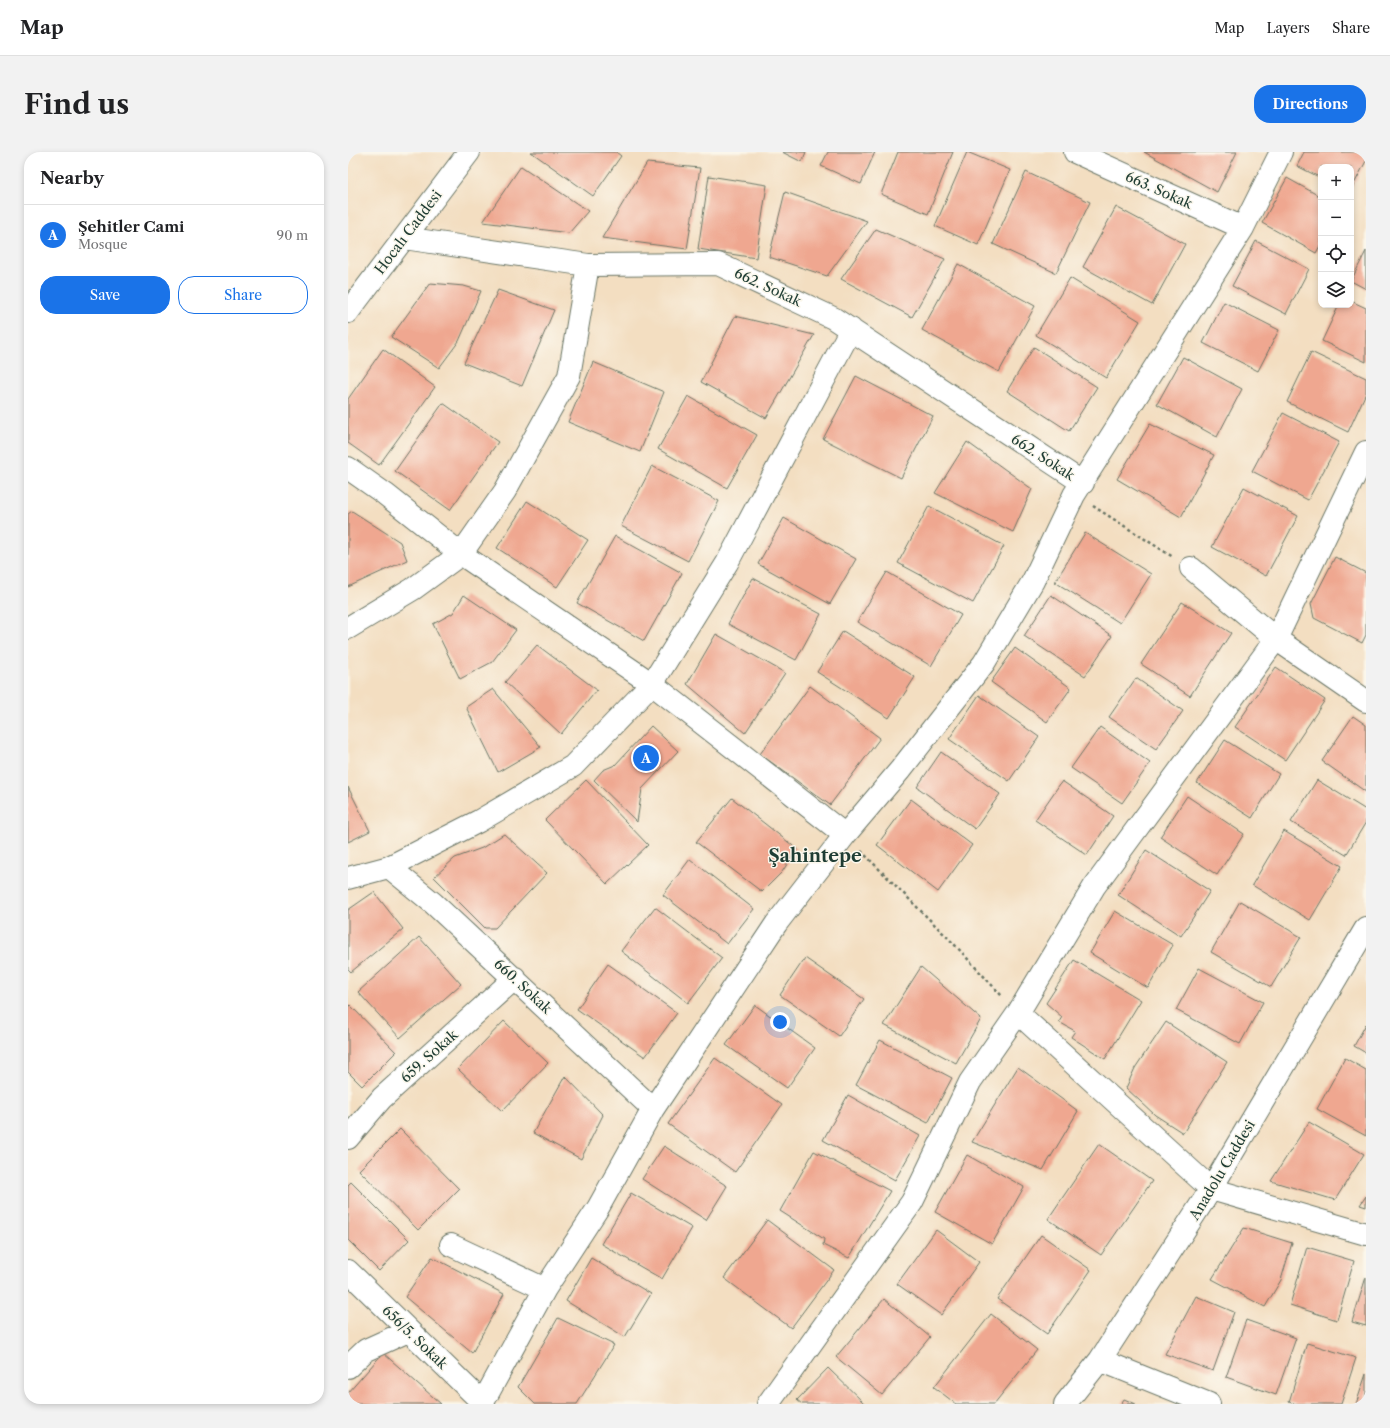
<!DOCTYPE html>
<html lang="en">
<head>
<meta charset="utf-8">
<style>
  :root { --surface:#fff; --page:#f2f2f2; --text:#202124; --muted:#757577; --line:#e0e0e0; --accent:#1a73e8 }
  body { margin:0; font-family:"Libre Caslon Text",serif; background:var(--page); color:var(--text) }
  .controls { position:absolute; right:12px; top:12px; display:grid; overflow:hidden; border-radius:8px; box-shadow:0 2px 6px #0003 }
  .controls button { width:36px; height:36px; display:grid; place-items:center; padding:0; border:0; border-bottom:1px solid var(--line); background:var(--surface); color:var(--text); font:20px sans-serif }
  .you { position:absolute; left:432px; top:870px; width:14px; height:14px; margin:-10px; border:3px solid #fff; border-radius:50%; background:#1a73e8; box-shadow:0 0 0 6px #1a73e833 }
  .badge { display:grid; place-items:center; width:26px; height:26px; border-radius:50%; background:var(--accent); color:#fff; font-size:13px; font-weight:700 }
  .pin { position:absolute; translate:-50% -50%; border:2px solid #fff; box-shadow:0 1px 4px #0006 }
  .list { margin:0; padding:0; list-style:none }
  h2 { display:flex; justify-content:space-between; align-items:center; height:52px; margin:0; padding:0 16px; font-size:17px }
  h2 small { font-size:13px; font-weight:400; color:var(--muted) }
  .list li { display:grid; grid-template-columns:26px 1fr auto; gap:12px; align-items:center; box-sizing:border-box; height:60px; padding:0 16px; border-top:1px solid var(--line) }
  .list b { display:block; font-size:15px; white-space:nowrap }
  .list p { margin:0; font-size:13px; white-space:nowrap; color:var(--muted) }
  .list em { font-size:13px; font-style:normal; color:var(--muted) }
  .actions { display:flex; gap:8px; padding:12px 16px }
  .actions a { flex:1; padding:9px 0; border:1px solid var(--accent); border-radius:16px; text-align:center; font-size:14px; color:var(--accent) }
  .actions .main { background:var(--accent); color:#fff }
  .icon { flex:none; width:22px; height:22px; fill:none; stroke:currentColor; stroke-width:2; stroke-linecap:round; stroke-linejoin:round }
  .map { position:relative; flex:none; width:1018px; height:1252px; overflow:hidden; border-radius:16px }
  header { display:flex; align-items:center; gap:24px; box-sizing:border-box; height:56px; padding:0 20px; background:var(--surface); border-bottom:1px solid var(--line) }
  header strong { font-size:19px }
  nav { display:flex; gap:22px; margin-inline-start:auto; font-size:14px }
  .intro { display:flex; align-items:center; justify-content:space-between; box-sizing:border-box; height:96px; padding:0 24px }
  h1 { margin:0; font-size:28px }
  .button { padding:10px 18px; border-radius:16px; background:var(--accent); color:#fff; font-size:14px; font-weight:700 }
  main { display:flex; gap:24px; padding:0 24px }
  aside { flex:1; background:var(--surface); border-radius:16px; box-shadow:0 2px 6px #0003 }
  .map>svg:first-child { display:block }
</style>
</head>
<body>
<header>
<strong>Map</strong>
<nav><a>Map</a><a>Layers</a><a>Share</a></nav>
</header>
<div class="intro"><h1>Find us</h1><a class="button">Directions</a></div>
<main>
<aside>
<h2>Nearby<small></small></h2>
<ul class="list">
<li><span class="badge">A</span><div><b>Şehitler Cami</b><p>Mosque</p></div><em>90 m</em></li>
</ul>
<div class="actions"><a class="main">Save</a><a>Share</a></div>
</aside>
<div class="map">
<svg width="1018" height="1252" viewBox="0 0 1018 1252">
  <rect width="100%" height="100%" fill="#fbf7ec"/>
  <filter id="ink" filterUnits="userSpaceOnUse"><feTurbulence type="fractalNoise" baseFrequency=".025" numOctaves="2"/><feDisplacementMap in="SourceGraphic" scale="8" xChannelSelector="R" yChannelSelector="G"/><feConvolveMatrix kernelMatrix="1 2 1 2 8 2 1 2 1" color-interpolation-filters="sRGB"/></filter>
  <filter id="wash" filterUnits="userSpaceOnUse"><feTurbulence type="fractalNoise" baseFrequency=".012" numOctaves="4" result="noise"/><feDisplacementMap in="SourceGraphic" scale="16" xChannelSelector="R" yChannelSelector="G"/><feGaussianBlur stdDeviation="0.9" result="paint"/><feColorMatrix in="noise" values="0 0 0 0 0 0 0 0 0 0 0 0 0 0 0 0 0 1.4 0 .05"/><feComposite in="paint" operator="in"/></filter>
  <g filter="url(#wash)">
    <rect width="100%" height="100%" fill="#f3dec1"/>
    <g id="blocks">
      <path fill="#efa790" d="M183,0h85l5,4 -28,40z
        M434,0h24l-4,10z
        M480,0h47l-14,32 -40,-18z
        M550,0h55l-25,62 -47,-20z
        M619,0l43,18 -32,75 -43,-19z
        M796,0h93l-20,40z
        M956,0h62v9l-15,29v-23h-30v11l-24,-12z
        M299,11l53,5 -13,81 -85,-11z
        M173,14l67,45 -19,22 -86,-11z
        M678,20l64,30 -34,71 -63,-29z
        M361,24l58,9 -11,73 -58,-9z
        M939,26l34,19v47l-5,9 -54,-30z
        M437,40l82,29 -40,55 -58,-19z
        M768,55l69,37 -33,61 -69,-38z
        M528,77l69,30 -33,58 -71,-38z
        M908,89l53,28 -23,45 -54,-28z
        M1018,99v38l-15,-8z
        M610,112l77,42 -36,66 -77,-42z
        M722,126l70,43 -34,57 -70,-43z
        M82,131l34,3 17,5 -22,50 -20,27 -48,-31z
        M150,138l56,20 -32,76 -58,-23z
        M1003,149l15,7v54l-44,-21 17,-36h12z
        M876,150l55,28 -21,41 -55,-28z
        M387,164l79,19 -48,83 -65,-36z
        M686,195l63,40 -28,44 -62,-40z
        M35,197l52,38 -56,78 -31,-22v-44z
        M963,200l55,26v15l-18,39 -61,-30z
        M835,205l59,32 -25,48 -60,-33z
        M245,210l71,30 -24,60 -72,-30z
        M508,224l77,40 -32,62 -78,-39z
        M340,244l69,39 -30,53 -69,-39z
        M95,251l55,39 -48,68 -55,-39z
        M935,261l56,29 -31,58 -56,-29z
        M802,272l64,31 -33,62 -64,-38z
        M619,290l65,47 -19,43 -78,-39z
        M304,314l67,35 -31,60 -67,-35z
        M896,335l54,29 -32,60 -54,-29z
        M179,349l61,39 -31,47 -60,-39z
        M581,354l75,40 -31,57 -75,-40z
        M4,359l48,31 7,18 -59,27v-73z
        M436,366l72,41 -26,45 -72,-40z
        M737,381l66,41 -31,49 -65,-41z
        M267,384l67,37 -38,68 -67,-38z
        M987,405l31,16v62l-4,8 -48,-25 -3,-14z
        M539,420l74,43 -30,51 -74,-44z
        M405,426l68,36 -25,46 -68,-36z
        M116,443l52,35 -24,32 -32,17 -27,-55 20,-11z
        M703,443l61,41 -27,40 -61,-40z
        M834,450l49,31 -41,63 -49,-32z
        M495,479l72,46 -26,41 -72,-46z
        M368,482l69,39 -40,60 -58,-49z
        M189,493l60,45 -36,44 -56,-52z
        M667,496l56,40 -24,34 -56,-40z
        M928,515l49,33 -40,60 -50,-33z
        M788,526l47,33 -27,38 -47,-32z
        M462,534l70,52 -50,67 -70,-51z
        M145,537l48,58 -43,25 -32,-65z
        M631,543l60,42 -30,44 -60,-42z
        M1005,564l13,9v67l-44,-31z
        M303,574l27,25 -36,38 -5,33 -43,-42 9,-10 12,-5z
        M752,575l50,36 -28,40 -51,-35z
        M877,588l54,34 -27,44 -55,-35z
        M593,600l59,42 -25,35 -58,-42z
        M238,628l62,65 -41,39 -62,-64z
        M969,628l49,30v12l-20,33 -55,-33z
        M714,629l51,35 -26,39 -52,-35z
        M0,635l22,44 -22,11z
        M839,644l57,38 -27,41 -57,-38z
        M384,646l65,51 -15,23 -20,20 -66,-50z
        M563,647l61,46 -34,47 -61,-47z
        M936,679l58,35 -32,54 -58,-35z
        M156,682l43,39 -52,55h-10l-51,-51 21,-19 27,-10z
        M798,698l64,41 -29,45 -63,-41z
        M342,707l64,50 -27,35 -64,-49z
        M26,740l29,37 -52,43 -3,-3v-59z
        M892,749l61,36 -30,50 -60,-35z
        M307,755l67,51 -34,45 -67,-52z
        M767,759l58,34 -25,43 -58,-35z
        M71,785l42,47 -61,54 -42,-46z
        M457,806l59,41 -25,37 -59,-41z
        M726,808l67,40 -36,59 -34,-22 4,-6 -16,-9 3,-5 -16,-14z
        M260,812l69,49 -32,44 -68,-48z
        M573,815l60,52 -25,44 -72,-38z
        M851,816l64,34 -23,42 -64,-34z
        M2,853l46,47 -34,34 -14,-14v-65z
        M407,853l60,43 -28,40 -61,-43z
        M156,869l44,42 -46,48 -44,-42z
        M818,870l61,40 -44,71 -28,-18 -29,-27 9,-20z
        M1018,872v29l-12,-7z
        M532,888l72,38 -24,45 -72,-38z
        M367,906l67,47 -47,67 -67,-48z
        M997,906l21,12v66l-49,-27z
        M670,915l60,44 -35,59 -71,-28z
        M217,924l38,39 -22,44 -48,-26z
        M500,943l72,41 -25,44 -72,-40z
        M961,970l55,32 -29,46 -64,-19z
        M52,977l59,60 -41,41 -59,-60z
        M751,992l53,37 -51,74 -53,-36z
        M316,994l63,40 -21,34 -64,-41z
        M466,999l76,40 -41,67 -26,-13 1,-6 -44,-28z
        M619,1003l57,32 -32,57 -57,-32z
        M3,1030l58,58 -30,31 -31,-31v-55z
        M283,1041l61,35 -30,51 -61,-35z
        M1018,1044v11l-6,-2z
        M419,1068l67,50 -43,58 -67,-50z
        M896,1076l48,15 -11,37 -16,27 -53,-28z
        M588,1078l43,32 -38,53 -44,-31z
        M693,1083l50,35 -44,64 -50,-35z
        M959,1095l47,14 -17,59 -47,-15z
        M84,1105l72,37 -32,59 -67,-56z
        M243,1106l60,36 -26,43 -59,-36z
        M1018,1125v49l-14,-4z
        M848,1144l38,16 -21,59 -48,-17z
        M536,1147l46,38 -48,58 -46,-38z
        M643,1162l46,36 -43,54h-38l-22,-17z
        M210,1166l56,27 -37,59h-42l-17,-17z
        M898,1168l50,18 -20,57 -50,-18z
        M959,1191l49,15 -15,46h-47l-5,-2z
        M35,1201l58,51h-93v-11z
        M480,1216l37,36h-63l-5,-4z
        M1018,1222v30h-10z
        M776,1247l12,5h-15z"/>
    </g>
  </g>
  <g filter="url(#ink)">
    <use href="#blocks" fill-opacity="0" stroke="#697565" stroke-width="1"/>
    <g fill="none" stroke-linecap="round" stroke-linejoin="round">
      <g stroke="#697565" stroke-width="24">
        <path id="minor" d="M727,0l168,76
          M56,86l184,27 130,-1 115,54 250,165
          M0,160l121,-160
          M0,316l37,26 76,60 191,130 193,151
          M843,416l85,71 90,62
          M0,476l65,-39 48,-35 44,-63 64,-115 19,-111
          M41,715l44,36 220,206
          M0,726l41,-11 90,-46 94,-55 79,-82 75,-121 124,-234
          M670,861l193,176 155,45
          M0,986l34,-40 133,-120
          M103,1093l94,44
          M0,1119l136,133
          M752,1208l109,44
          M0,1215l18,-17 42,-19
          M134,1252l63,-115 53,-81 55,-99 123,-185 69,-89 56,-66 83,-106 49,-82 41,-86 169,-267 38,-76
          M420,1252l144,-202 58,-120 48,-69 76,-126 182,-248 90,-187
          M717,1252l35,-44 111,-171 155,-261"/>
      </g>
      <path stroke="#697565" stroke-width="2.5" stroke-dasharray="3 3" stroke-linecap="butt" d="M745,354l80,51
        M513,699l93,93 48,52"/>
      <use href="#minor" stroke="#fff" stroke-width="22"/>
    </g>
  </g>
  <g text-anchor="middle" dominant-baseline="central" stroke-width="3" stroke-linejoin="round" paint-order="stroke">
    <g font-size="14" fill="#1f3d34" stroke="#fbf7ec">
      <text transform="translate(811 38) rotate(24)">663. Sokak</text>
      <text transform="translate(60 80) rotate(-53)">Hocalı Caddesi</text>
      <text transform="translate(420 135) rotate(25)">662. Sokak</text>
      <text transform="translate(695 305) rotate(33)">662. Sokak</text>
      <text transform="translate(175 834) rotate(43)">660. Sokak</text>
      <text transform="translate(81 904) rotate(-42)">659. Sokak</text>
      <text transform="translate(874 1018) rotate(-59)">Anadolu Caddesi</text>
      <text transform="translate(67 1185) rotate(44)">656/5. Sokak</text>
    </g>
    <g font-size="18" font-weight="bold" fill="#1f3d34" stroke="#fbf7ec">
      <text x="467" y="704">Şahintepe</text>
    </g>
  </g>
</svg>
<div class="controls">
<button>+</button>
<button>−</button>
<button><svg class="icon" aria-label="locate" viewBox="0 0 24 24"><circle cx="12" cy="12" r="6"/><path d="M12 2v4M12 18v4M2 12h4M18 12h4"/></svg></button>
<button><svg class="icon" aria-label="layers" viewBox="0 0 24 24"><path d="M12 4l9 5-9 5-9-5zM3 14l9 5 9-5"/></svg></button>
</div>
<div class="you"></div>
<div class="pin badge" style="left:298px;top:606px">A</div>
</div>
</main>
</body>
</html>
